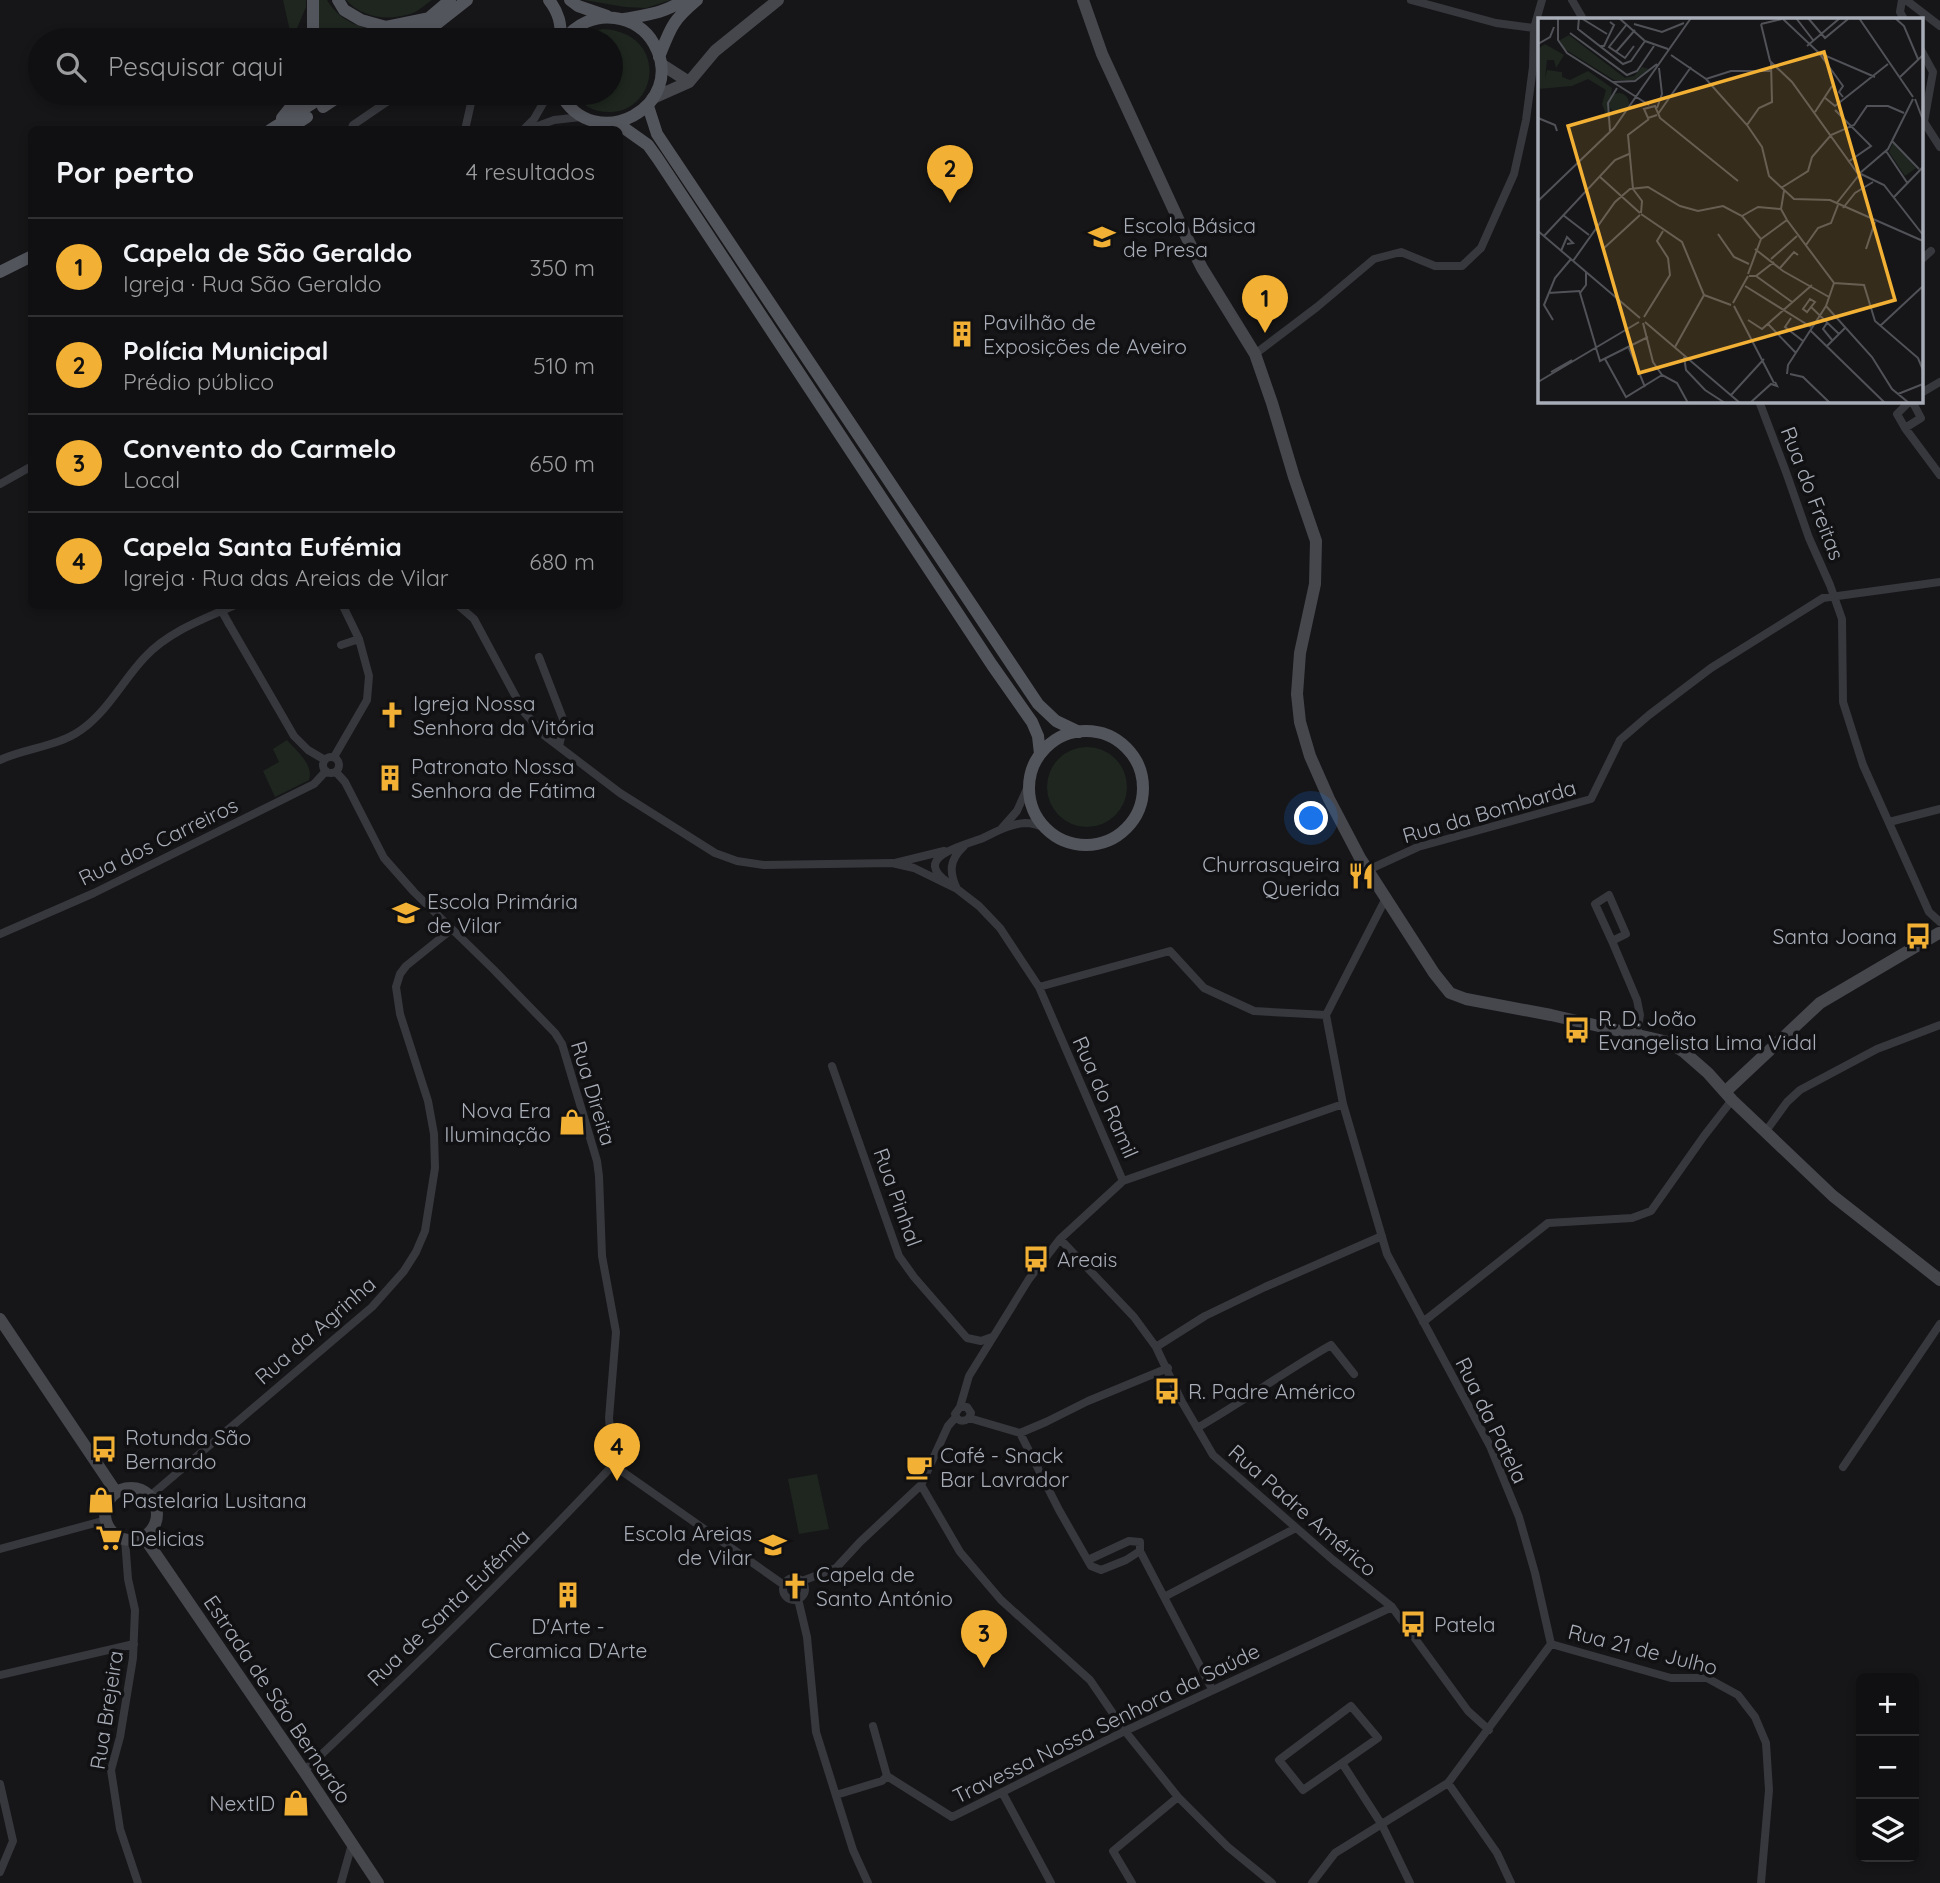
<!DOCTYPE html>
<html lang="pt">
<head>
<meta charset="utf-8">
<style>
  :root { --surface:#101012; --page:#19191b; --text:#f1f3f6; --muted:#9c9d9f; --line:#303032; --accent:#f2b134 }
  body { margin:0; font-family:Quicksand,sans-serif; background:var(--page); color:var(--text) }
  .controls { position:absolute; right:21px; bottom:21px; display:grid; overflow:hidden; border-radius:10px; box-shadow:0 4px 10px #0003 }
  .controls button { width:63px; height:63px; display:grid; place-items:center; padding:0; border:0; border-bottom:2px solid var(--line); background:var(--surface); color:var(--text); font:35px sans-serif }
  .you { position:absolute; left:1312px; top:819px; width:24px; height:24px; margin:-18px; border:5px solid #fff; border-radius:50%; background:#1a73e8; box-shadow:0 0 0 10px #1a73e833 }
  .badge { display:grid; place-items:center; width:46px; height:46px; border-radius:50%; background:var(--accent); color:#111; font-size:23px; font-weight:700 }
  .pin { position:absolute; translate:-50% -58px; filter:drop-shadow(0 2px 4px #0008) }
  .pin::after { content:''; position:absolute; top:37px; width:24px; height:21px; background:inherit; clip-path:polygon(0 0,100% 0,50% 100%) }
  .list { margin:0; padding:0; list-style:none }
  h2 { display:flex; justify-content:space-between; align-items:center; height:91px; margin:0; padding:0 28px; font-size:30px }
  h2 small { font-size:23px; font-weight:400; color:var(--muted) }
  .list li { display:grid; grid-template-columns:46px 1fr auto; gap:21px; align-items:center; box-sizing:border-box; height:98px; padding:0 28px; border-top:2px solid var(--line) }
  .list b { display:block; font-size:26px; white-space:nowrap }
  .list p { margin:0; font-size:23px; white-space:nowrap; color:var(--muted) }
  .list em { font-size:23px; font-style:normal; color:var(--muted) }
  .icon { flex:none; width:38px; height:38px; fill:none; stroke:currentColor; stroke-width:2; stroke-linecap:round; stroke-linejoin:round }
  .map { position:relative; flex:none; width:1940px; height:1883px; overflow:hidden }
  .search { position:absolute; background:var(--surface); box-shadow:0 4px 10px #0003; left:28px; top:28px; width:595px; height:77px; display:flex; align-items:center; gap:18px; box-sizing:border-box; padding:0 24px; border-radius:38px; color:var(--muted); font-size:26px }
  .panel { position:absolute; background:var(--surface); box-shadow:0 4px 10px #0003; left:28px; top:126px; width:595px; height:483px; border-radius:10px }
  .map>svg:first-child { display:block }
</style>
</head>
<body>
<div class="map">
<svg width="1940" height="1883" viewBox="0 0 1940 1883">
  <rect width="100%" height="100%" fill="#161618"/>
  <path fill="#1e261f" d="M283,0h23v7l-14,33z
    M316,0h11c15,26 45,32 73,32l-11,8h-72z
    M346,0h86c-6,4 -12,10 -19,13 -23,8 -49,6 -67,-13z
    M584,0h87l-25,8 -21,-1z
    M603,29c67,4 55,84 6,83 -16,0 -27,-7 -36,-19h38v-53h-32l10,-7z
    M287,740c9,11 27,24 22,40l-34,17 -12,-26 16,-9 -6,-13z
    M1047 787a40 40 0 1 1 80 0a40 40 0 1 1-80 0Z
    M817,1474l12,55 -30,5 -11,-55z"/>
  <g fill="none" stroke-linecap="round" stroke-linejoin="round">
    <path stroke="#37383d" stroke-width="8" d="M1411,0l85,23 38,5
      M1572,0l11,19
      M1902,0l-2,12 4,7
      M1906,0l34,26
      M1921,50l12,22 -9,50 16,25
      M351,130l2,-5 47,-32
      M465,130l6,-27 -1,-10
      M523,130l11,-11 15,-26
      M527,130l27,-10 27,-3
      M1921,260l10,-9
      M1255,354l62,-47 57,-48 27,-7 34,14h27l19,-18 33,-74 12,-54 7,-53 1,-39 8,-28
      M1921,393l19,-11
      M1759,401l27,71 23,66 21,47 12,34 1,83 20,63 66,147 11,10
      M1910,401l-13,13 8,14 35,47
      M1905,428l16,-10 -9,-17
      M0,484l32,-18
      M459,606l15,13 50,93 21,24 75,57 95,60 22,8 27,4 128,-2 22,5 43,21 22,17 21,22 39,59 84,194 -63,58 -31,40 -60,97 -9,31 -5,7c2,7 8,9 14,4l2,-5 -4,-6h-7
      M229,624l65,112 14,14 17,10
      M341,645l18,-6
      M539,657l24,62v10l-4,17
      M323 765a8 8 0 1 1 16 0a8 8 0 1 1-16 0Z
      M334,757l33,-57 2,-24 -10,-37 -16,-33
      M0,760c26,-12 57,-13 81,-30 27,-19 42,-50 64,-73 23,-25 58,-38 88,-51
      M336,772l9,10 39,76 30,34 80,78 61,63 7,11 35,117 2,15 3,80 14,76 -7,86 4,47
      M1889,822l51,-13
      M1002,828l15,-17 12,-27
      M895,863l49,-12
      M1368,870l50,-23 173,-48 29,-59 29,-25 62,-47 112,-70 117,-16
      M946,881c-34,-25 20,-36 37,-43 13,-6 26,-14 42,-15 8,0 14,2 21,5
      M957,889c-8,-17 -8,-29 7,-43
      M1609,895l17,39 -14,7 -17,-37z
      M0,934l94,-41 220,-109 12,-13
      M1612,941l25,59 3,15 -3,19
      M1039,987l131,-36 34,37 50,23 72,4
      M832,1066l67,190 15,21 53,61 14,3 11,-4
      M1766,1131l21,-29 13,-12 77,-41 63,-24
      M1123,1181l220,-77
      M1060,1239l74,78 22,30 26,55 31,53 120,105 59,47 76,104 21,19
      M1423,1322l125,-99 84,-5 19,-7 53,-75 28,-36
      M1156,1347l49,-31 60,-29 117,-51
      M969,1418l51,15 26,-11 42,-21 80,-33
      M1197,1428c46,-26 88,-57 134,-83l23,29
      M1020,1433l39,77 32,56 10,4 25,-10 14,-9 72,138
      M613,1465l171,120
      M1843,1467l97,-143
      M921,1485l39,67 41,48 89,80 35,51 53,66 50,50 44,36
      M150,1496l222,-189 32,-36 12,-19 9,-21 10,-63 -1,-34 -6,-33 -28,-87 -4,-27 4,-13 6,-8 46,-37
      M125,1539l3,40 7,31 -2,48 -13,79 -9,33 9,59 18,54
      M0,1549l106,-29
      M1088,1560l41,-19 11,1v9
      M783 1589a11 11 0 1 1 22 0a11 11 0 1 1-22 0Z
      M802,1581l34,-13 24,-26 61,-57 27,-59 8,-9
      M1164,1597l132,-69
      M798,1599l9,38 9,95 37,118 15,33
      M1551,1644l120,34h36l31,17 17,22 11,26 3,47 -8,93
      M0,1675l134,-31
      M873,1726l14,50 65,41 173,-86 267,-124
      M1342,1763l-39,27 -24,-30 72,-54 27,32 -36,25 40,62 28,58
      M304,1771c106,-100 210,-200 309,-306
      M1448,1783l49,70 14,30
      M0,1784l13,57 -13,31
      M1002,1792l49,91
      M836,1795l46,-14 5,-5
      M341,1883l11,-39
      M1132,1883l-19,-32 65,-54
      M1312,1883l23,-30 113,-70 103,-139 -16,-71 -16,-56 -29,-71 -103,-192 -44,-150 -17,-89 60,-117"/>
    <path stroke="#45474d" stroke-width="12" d="M1083,0l19,54 83,180 17,34 53,86 17,49 22,74 22,64 -1,43 -15,69 -3,41 3,28 10,34 19,43 31,59 74,115 16,20 16,6 85,16 117,27 16,10 24,21 24,27 101,96 107,84
      M661,64l28,18
      M653,98l36,-16 26,-31 63,-51
      M1725,1092l95,-89 119,-70
      M0,1319l116,173
      M105 1514a26 26 0 1 1 52 0a26 26 0 1 1-52 0Z
      M144,1537l160,234 74,112"/>
    <path stroke="#53555c" stroke-width="12" d="M338,0l6,10 17,10 25,7 44,-9
      M549,0c10,13 12,23 12,40
      M570,0l8,6 29,10
      M624,19c21,-4 42,-6 59,-19
      M313,40v-40
      M403,40l47,-40
      M416,40l51,-40
      M659,57c12,-30 13,-36 38,-57
      M560,93c35,65 129,12 94,-49 -8,-15 -23,-24 -39,-26 -20,-3 -39,6 -51,22
      M648,106l9,28 381,570 18,17 23,11
      M323,107l21,-14
      M282,118l12,-15 6,-10
      M617,123l31,22 10,14 334,506 40,57 6,14 2,18
      M270,130l59,-37
      M287,130l20,-13
      M0,272l32,-16
      M1029 788a57 57 0 1 1 114 0a57 57 0 1 1-114 0Z"/>
    <path stroke="#37383d" stroke-width="8" d="M219,606l10,18"/>
  </g>
  <defs>
    <g id="school-bare" transform="scale(2.1)"><path d="M0-5L7-2L0 1L-7-2ZM-4 1L0 2.5L4 1V4Q0 6-4 4Z" fill="#f2b134" stroke="#111113" stroke-width="2.5" paint-order="stroke"/></g>
    <g id="building-bare" transform="scale(2.1)"><path d="M-4-6H4V6H1V3H-1V6H-4ZM-2.5-4.3h1.7v1.8h-1.7ZM.8-4.3h1.7v1.8H.8ZM-2.5-1h1.7V.8h-1.7ZM.8-1h1.7V.8H.8Z" fill="#f2b134" stroke="#111113" stroke-width="2.5" paint-order="stroke"/></g>
    <g id="church-bare" transform="scale(2.1)"><path d="M-1.2-6h2.4v3.5h3.3v2.4h-3.3V6h-2.4V-.1h-3.3v-2.4h3.3Z" fill="#f2b134" stroke="#111113" stroke-width="2.5" paint-order="stroke"/></g>
    <g id="restaurant-bare" transform="scale(2.1)"><path d="M-5-6h1v4h1v-4h1v4h1v-4h1v5L-1.5 .5V6h-2V.5L-5-1ZM5-6V6H3V1.5H1.5Q1.5-4 5-6Z" fill="#f2b134" stroke="#111113" stroke-width="2.5" paint-order="stroke"/></g>
    <g id="bus-bare" transform="scale(2.1)"><path d="M-5-6H5V4H4V6H2V4H-2V6H-4V4H-5ZM-3.5-4V0h7V-4ZM-3.5 1.2v1.5H-2V1.2ZM2 1.2v1.5H3.5V1.2Z" fill="#f2b134" stroke="#111113" stroke-width="2.5" paint-order="stroke"/></g>
    <g id="shop-bare" transform="scale(2.1)"><path d="M-5-2.5h2.3a2.7 3.5 0 0 1 5.4 0H5L5.5 6h-11ZM-1.5-2.5h3a1.5 2.3 0 0 0-3 0Z" fill="#f2b134" stroke="#111113" stroke-width="2.5" paint-order="stroke"/></g>
    <g id="cafe-bare" transform="scale(2.1)"><path d="M-5.5-4.5H6V0H3Q3 3.5 0 3.5H-2.5Q-5.5 3.5-5.5 0ZM3-3.2v2h1.7v-2ZM-6 4.5H4V6H-6Z" fill="#f2b134" stroke="#111113" stroke-width="2.5" paint-order="stroke"/></g>
    <g id="supermarket-bare" transform="scale(2.1)"><path d="M-6-5.5h2.5l.6 2H6L4.5 2H-2.5L-4.4-4H-6ZM-1.5 3.2a1.3 1.3 0 1 0 .1 0ZM3 3.2a1.3 1.3 0 1 0 .1 0Z" fill="#f2b134" stroke="#111113" stroke-width="2.5" paint-order="stroke"/></g>
  </defs>
  <g fill-rule="evenodd">
    <use href="#school-bare" x="1102" y="237"/>
    <use href="#building-bare" x="962" y="334"/>
    <use href="#church-bare" x="392" y="715"/>
    <use href="#building-bare" x="390" y="778"/>
    <use href="#restaurant-bare" x="1361" y="876"/>
    <use href="#school-bare" x="406" y="913"/>
    <use href="#bus-bare" x="1918" y="936"/>
    <use href="#bus-bare" x="1577" y="1030"/>
    <use href="#shop-bare" x="572" y="1122"/>
    <use href="#bus-bare" x="1036" y="1259"/>
    <use href="#bus-bare" x="1167" y="1391"/>
    <use href="#bus-bare" x="104" y="1449"/>
    <use href="#cafe-bare" x="919" y="1467"/>
    <use href="#shop-bare" x="101" y="1500"/>
    <use href="#supermarket-bare" x="109" y="1538"/>
    <use href="#school-bare" x="773" y="1545"/>
    <use href="#church-bare" x="795" y="1586"/>
    <use href="#building-bare" x="568" y="1595"/>
    <use href="#bus-bare" x="1413" y="1624"/>
    <use href="#shop-bare" x="296" y="1803"/>
  </g>
  <g text-anchor="middle" dominant-baseline="central" stroke-width="7" stroke-linejoin="round" paint-order="stroke">
    <g font-size="21" fill="#a8adb8" stroke="#111113" text-anchor="start">
      <text x="1123" y="225">Escola Básica<tspan x="1123" dy="24">de Presa</tspan></text>
      <text x="983" y="322">Pavilhão de<tspan x="983" dy="24">Exposições de Aveiro</tspan></text>
      <text x="413" y="703">Igreja Nossa<tspan x="413" dy="24">Senhora da Vitória</tspan></text>
      <text x="411" y="766">Patronato Nossa<tspan x="411" dy="24">Senhora de Fátima</tspan></text>
      <text x="1340" y="864" text-anchor="end">Churrasqueira<tspan x="1340" dy="24">Querida</tspan></text>
      <text x="427" y="901">Escola Primária<tspan x="427" dy="24">de Vilar</tspan></text>
      <text x="1897" y="936" text-anchor="end">Santa Joana</text>
      <text x="1598" y="1018">R. D. João<tspan x="1598" dy="24">Evangelista Lima Vidal</tspan></text>
      <text x="551" y="1110" text-anchor="end">Nova Era<tspan x="551" dy="24">Iluminação</tspan></text>
      <text x="1057" y="1259">Areais</text>
      <text x="1188" y="1391">R. Padre Américo</text>
      <text x="125" y="1437">Rotunda São<tspan x="125" dy="24">Bernardo</tspan></text>
      <text x="940" y="1455">Café - Snack<tspan x="940" dy="24">Bar Lavrador</tspan></text>
      <text x="122" y="1500">Pastelaria Lusitana</text>
      <text x="752" y="1533" text-anchor="end">Escola Areias<tspan x="752" dy="24">de Vilar</tspan></text>
      <text x="130" y="1538">Delicias</text>
      <text x="816" y="1574">Capela de<tspan x="816" dy="24">Santo António</tspan></text>
      <text x="1434" y="1624">Patela</text>
      <text x="568" y="1626" text-anchor="middle">D'Arte -<tspan x="568" dy="24">Ceramica D'Arte</tspan></text>
      <text x="275" y="1803" text-anchor="end">NextID</text>
    </g>
    <g font-size="21" fill="#a8adb8" stroke="#111113">
      <text transform="translate(1813 493) rotate(69)">Rua do Freitas</text>
      <text transform="translate(1489 811) rotate(-16)">Rua da Bombarda</text>
      <text transform="translate(158 841) rotate(-26)">Rua dos Carreiros</text>
      <text transform="translate(594 1093) rotate(73)">Rua Direita</text>
      <text transform="translate(1106 1097) rotate(66)">Rua do Ramil</text>
      <text transform="translate(898 1197) rotate(70)">Rua Pinhal</text>
      <text transform="translate(315 1330) rotate(-41)">Rua da Agrinha</text>
      <text transform="translate(1492 1420) rotate(64)">Rua da Patela</text>
      <text transform="translate(1303 1510) rotate(41)">Rua Padre Américo</text>
      <text transform="translate(448 1607) rotate(-44)">Rua de Santa Eufémia</text>
      <text transform="translate(1643 1649) rotate(14)">Rua 21 de Julho</text>
      <text transform="translate(278 1699) rotate(56)">Estrada de São Bernardo</text>
      <text transform="translate(106 1710) rotate(-81)">Rua Brejeira</text>
      <text transform="translate(1106 1723) rotate(-26)">Travessa Nossa Senhora da Saúde</text>
    </g>
  </g>
  <g transform="translate(1538 18)">
    <rect width="385" height="385" fill="#161618"/>
    <path d="M31,17l56,43 9,-2 8,-9 7,2 -15,11h-20l-51,-32 -3,-8zM7,26l19,11 -8,13 -2,-8h-7l-2,19 2,-9 15,2v5l8,3 18,-9 24,17 -4,32 -6,-16 4,-14 -18,-11 -16,7 -34,3v-40zM71 85a10 10 0 1 1 20 0a10 10 0 1 1-20 0ZM355,125l23,25 -11,8 -16,-24z" fill="#1e261f"/>
    <path fill="none" stroke="#505258" stroke-width="2" d="M20,0v22l9,13 82,52M41,0l-1,11 45,35 8,-3 14,-20M43,0l26,16M81,0l26,23 23,8M258,0l17,22M270,0l17,20 23,-19M321,0l54,79M357,0l9,8 14,33M245,1l36,34 56,24M89,6l-18,23 16,11 9,-12M96,6l28,8 22,-9M223,6l9,37 22,21 66,92M223,6l21,-5M32,15l57,42 10,-4 17,-25M0,26l12,-7 4,-10M61,28h5l10,-21 -4,-3M269,28l33,-28M78,34l19,-22M281,35l24,33 -4,6 4,5M133,37l35,24 41,46 15,22 7,29 25,23 36,1 93,41M361,60l24,-23M168,61l25,-8h40M75,64l22,-1 22,-17M286,79l11,9 53,-42M377,81l8,21M119,90l5,-14 -3,-26M297,92l36,36 -23,16M277,94l17,-26M120,96l33,-47M119,97l-9,3 -4,-9 11,-3 5,12 78,63M0,100l17,7 2,6M209,107l12,-17 13,-6 -1,-40M72,113l-2,-28 9,-15M354,123l27,28M348,133l22,33M322,155l28,-24 25,-50M323,156l23,11 39,50M61,158l41,37M243,170l27,-17 4,-14 19,-22 23,-10 13,-19h21l16,7M95,171l-5,-54 21,-16M95,171l9,12 -1,12M246,173l-3,18 6,11 47,63 -8,23 -38,59 -1,9M356,179l29,-30M0,183l76,-73 77,-110M298,186l23,-29M305,190l12,-15 18,-11M103,196l41,28 22,53M25,197l26,20M204,198l16,-9 23,2M0,213l102,87M180,216l16,23 15,7M6,218l71,-76 14,-6M223,221l26,-19M268,227l12,-17 13,-5 7,-18M65,231l37,-34M217,231l28,22 46,26M328,231l9,-27M23,233l6,-14 6,6 -6,1M233,241l26,-23M35,243l42,-59 15,-13 18,-2 32,19 18,5 25,-5 19,10 19,23 -13,35M242,250l14,-16 4,3M48,254v13l-6,8 16,54M211,258h7l18,-14M218,258l36,26M296,265l30,2 11,36 43,37 5,12M207,268l66,41M10,275l32,-2M166,277l27,10M195,285l15,-27M196,288l40,77M288,288l46,51 20,32 17,14M273,289l-4,5 -4,-3 7,-10 5,3 -4,5 28,27M106,299l26,-42 -2,-17 -11,-17 6,-10M253,300l-6,9 18,14M15,302l-9,-15 11,-27 16,-19M210,302l14,9 50,-44M107,304l95,81M105,305l10,39 9,13 15,8 11,20M289,305l-4,6 9,11M230,306l28,29M342,308l43,-40M272,312l75,73M137,329l29,-52M288,329l20,-20M58,330l4,13 48,-24M91,330l16,39M146,339l2,13 19,20 20,13M67,341l21,38 36,-22M13,354l21,-12M252,356l13,3 27,26M0,364l101,-60M360,376l25,-10M193,377l33,-36M212,385l21,-19 6,2 -2,-4"/>
    <path fill="#f2b134" fill-opacity="0.15" stroke="#f2b134" stroke-width="3.5" d="M286,34l71,248 -256,73 -71,-247z"/>
    <rect width="385" height="385" fill="none" stroke="#a8adb8" stroke-width="3.5"/>
  </g>
</svg>
<div class="controls">
<button>+</button>
<button>−</button>
<button><svg class="icon" aria-label="layers" viewBox="0 0 24 24"><path d="M12 4l9 5-9 5-9-5zM3 14l9 5 9-5"/></svg></button>
</div>
<div class="you"></div>
<div class="pin badge" style="left:1265px;top:333px">1</div>
<div class="pin badge" style="left:950px;top:203px">2</div>
<div class="pin badge" style="left:984px;top:1668px">3</div>
<div class="pin badge" style="left:617px;top:1481px">4</div>
<div class="search"><svg class="icon" aria-label="search" viewBox="0 0 24 24"><circle cx="10" cy="10" r="6"/><path d="M15 15l6 6"/></svg>Pesquisar aqui</div>
<section class="panel">
<h2>Por perto<small>4 resultados</small></h2>
<ul class="list">
<li><span class="badge">1</span><div><b>Capela de São Geraldo</b><p>Igreja · Rua São Geraldo</p></div><em>350 m</em></li>
<li><span class="badge">2</span><div><b>Polícia Municipal</b><p>Prédio público</p></div><em>510 m</em></li>
<li><span class="badge">3</span><div><b>Convento do Carmelo</b><p>Local</p></div><em>650 m</em></li>
<li><span class="badge">4</span><div><b>Capela Santa Eufémia</b><p>Igreja · Rua das Areias de Vilar</p></div><em>680 m</em></li>
</ul>
</section>
</div>
</body>
</html>
